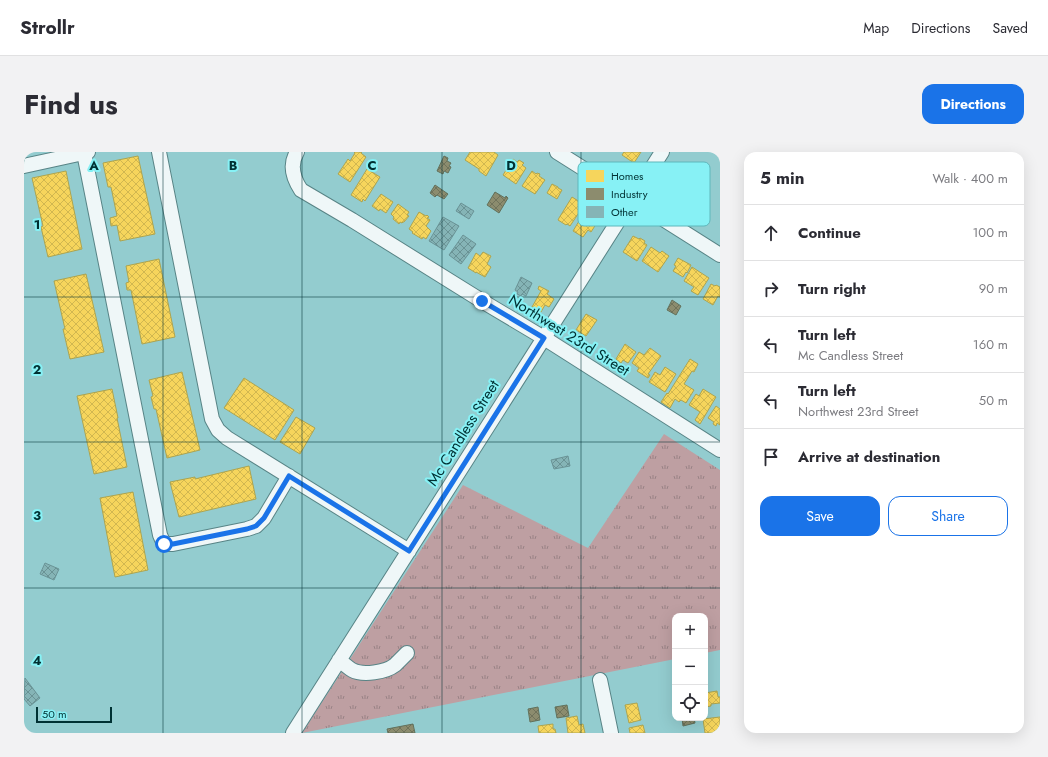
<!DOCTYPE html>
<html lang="en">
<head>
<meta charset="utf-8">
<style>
  :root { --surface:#fff; --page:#f2f2f3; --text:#2b2b33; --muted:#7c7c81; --line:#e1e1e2; --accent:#1a73e8 }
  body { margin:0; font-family:Jost,sans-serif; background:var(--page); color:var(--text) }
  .controls { position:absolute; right:12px; bottom:12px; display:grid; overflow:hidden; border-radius:8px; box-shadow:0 4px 16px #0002 }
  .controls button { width:36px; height:36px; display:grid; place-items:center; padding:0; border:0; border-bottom:1px solid var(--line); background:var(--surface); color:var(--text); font:20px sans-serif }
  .scale { position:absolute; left:12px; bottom:10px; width:76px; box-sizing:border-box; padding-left:4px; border:2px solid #003133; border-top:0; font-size:11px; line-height:14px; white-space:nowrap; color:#003133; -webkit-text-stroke:3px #87f1f5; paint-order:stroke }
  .stop { position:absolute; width:12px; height:12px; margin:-9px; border:3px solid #1a73e8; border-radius:50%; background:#fff }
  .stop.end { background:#1a73e8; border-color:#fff; box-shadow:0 1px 4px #0008 }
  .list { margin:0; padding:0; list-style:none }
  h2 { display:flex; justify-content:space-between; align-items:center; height:52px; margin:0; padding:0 16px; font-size:17px }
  h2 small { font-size:13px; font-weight:400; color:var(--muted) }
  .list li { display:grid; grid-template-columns:26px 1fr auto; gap:12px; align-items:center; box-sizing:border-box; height:56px; padding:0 16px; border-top:1px solid var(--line) }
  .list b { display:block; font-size:15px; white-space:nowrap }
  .list p { margin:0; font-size:13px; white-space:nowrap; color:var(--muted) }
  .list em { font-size:13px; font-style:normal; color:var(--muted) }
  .actions { display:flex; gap:8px; padding:12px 16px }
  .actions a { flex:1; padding:9px 0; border:1px solid var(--accent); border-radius:12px; text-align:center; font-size:14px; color:var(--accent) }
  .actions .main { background:var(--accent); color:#fff }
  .icon { flex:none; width:22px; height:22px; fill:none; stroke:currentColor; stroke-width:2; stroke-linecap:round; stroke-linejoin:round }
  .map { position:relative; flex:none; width:696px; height:581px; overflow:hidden; border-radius:12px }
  header { display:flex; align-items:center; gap:24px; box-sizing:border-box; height:56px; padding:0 20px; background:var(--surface); border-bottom:1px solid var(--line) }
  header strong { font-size:19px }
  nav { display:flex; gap:22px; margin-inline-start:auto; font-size:14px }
  .intro { display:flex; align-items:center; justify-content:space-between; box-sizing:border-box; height:96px; padding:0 24px }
  h1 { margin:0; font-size:28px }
  .button { padding:10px 18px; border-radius:12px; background:var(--accent); color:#fff; font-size:14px; font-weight:700 }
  main { display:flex; gap:24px; padding:0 24px }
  aside { flex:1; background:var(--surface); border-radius:12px; box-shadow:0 4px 16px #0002 }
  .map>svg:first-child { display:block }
</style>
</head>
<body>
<header>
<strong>Strollr</strong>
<nav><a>Map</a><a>Directions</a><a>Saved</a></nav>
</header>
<div class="intro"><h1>Find us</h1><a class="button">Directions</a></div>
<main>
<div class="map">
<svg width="696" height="581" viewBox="0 0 696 581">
  <defs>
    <pattern id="park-tufts" width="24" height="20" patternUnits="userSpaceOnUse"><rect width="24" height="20" fill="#be9fa2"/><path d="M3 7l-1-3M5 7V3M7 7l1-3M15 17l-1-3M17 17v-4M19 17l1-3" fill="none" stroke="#988285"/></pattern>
    <pattern id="homes-cross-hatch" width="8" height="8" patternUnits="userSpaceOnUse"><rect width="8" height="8" fill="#f6d55c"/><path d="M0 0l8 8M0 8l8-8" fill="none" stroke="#d1b750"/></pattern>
    <pattern id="industry-cross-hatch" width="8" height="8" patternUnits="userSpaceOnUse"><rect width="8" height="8" fill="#8c8c6e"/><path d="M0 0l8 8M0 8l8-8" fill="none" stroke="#70735b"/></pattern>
    <pattern id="building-cross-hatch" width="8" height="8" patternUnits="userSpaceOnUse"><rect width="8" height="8" fill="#85b4b6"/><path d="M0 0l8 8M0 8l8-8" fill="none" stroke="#6a9395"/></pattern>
  </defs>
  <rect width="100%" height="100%" fill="#93cccf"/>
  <path fill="url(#park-tufts)" d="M640,282l56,36v180l-15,3v-37h-30v43l-373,74 161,-248 125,63z"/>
  <path fill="url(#homes-cross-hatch)" stroke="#aca450" d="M330,0h8l-1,1 5,4 -16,25 -12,-8 10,-15 2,2 5,-8z
    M446,0h24l4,3 -12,21 -7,-5v-2l-14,-9z
    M600,0h17l-7,11 -12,-8z
    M114,4l17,78 -35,7 -3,-16 -6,1 -1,-8 7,-2 -6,-29h-3l-5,-24z
    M489,7l4,3 2,-2 5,3 -2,2 4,3 -10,16 -13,-9z
    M343,17l13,8 -15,24 -2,-2 -1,3 -11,-7z
    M42,19l16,78 -34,8 -7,-30 2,-1 -11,-48z
    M508,19l4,3 1,-1 3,1 -1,2 6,4 -10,14 -13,-8z
    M528,32l6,3v1l4,2 -5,9 -10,-6z
    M357,42l12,8 -7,11 -6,-4 -1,2 -7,-5z
    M548,45l8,5 -2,3 4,3 -12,18 -3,-2 -1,1 -8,-5 1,-2z
    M374,52l11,8 -2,3 2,1 -5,6h-1l-1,1 -2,-1 -1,2 -6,-5 1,-2 -3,-3z
    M563,56l4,2v-1l7,4 -2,3 4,2 -9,14 -3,-2 -5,7 -10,-6z
    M395,60l7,4 1,-1 2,2 -2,1 3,2 -4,6 5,5 -5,8 -3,-2 -1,2 -10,-6 1,-1 -4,-3z
    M609,84l6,3 1,-1 5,3 -1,2 3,2 -10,16 -14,-9z
    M627,95l9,6 2,-2 7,5 -11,16 -16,-11z
    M459,100l8,4 -4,8 4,3 -6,10 -9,-5v1l-8,-5 8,-15 4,3z
    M654,106l13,7 -4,8 -1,-1 -3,5 -10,-6 3,-5 -2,-1z
    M135,107l16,78 -33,7 -11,-54h-4l-1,-7 3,-1 -3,-16z
    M668,115l17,11 -11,17 -7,-4 3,-4 -10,-6z
    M62,122l18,78 -34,7 -7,-30h2l-11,-48z
    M687,132l4,2 1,-1 4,2 -1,1 1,1v8l-2,-1 -5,9 -10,-6z
    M515,134l10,5 -2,3 7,5 -5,8 -4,-2 -4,7 -9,-5 9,-16 -3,-2z
    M562,162l11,6 -11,16 -10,-6z
    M601,192l11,8 -8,11 -5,-3 -2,3 -5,-4z
    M626,196l11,8 -13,18 2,1 -2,3 -11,-7 2,-3 -7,-5 7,-11 5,3z
    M666,207l8,5 -4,8 -2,-1 -8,13 10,6 -8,13 -5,-3 -2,2 -4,-3 -5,9 -9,-6 6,-9 1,1z
    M641,215l11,7 -11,18 -16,-10 6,-10 5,3z
    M158,220l18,78 -33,8 -11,-49h-2l-3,-12 2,-1 -4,-16z
    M220,226l50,32 -19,30 -51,-32z
    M88,237l6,29h-1l10,49 -33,7 -17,-78z
    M679,237l13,8 -16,27 -5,-4 5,-8 -11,-7 7,-11 3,2z
    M692,254l4,3v16l-3,-2 -1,3 -3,-2 1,-2 -6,-4z
    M272,265l19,11 -15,26 -20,-12z
    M225,314l7,33 -77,18 -9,-35 25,-5v2z
    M109,340l15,78 -33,7 -15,-79z
    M693,539l1,6h2v6l-9,1v2l-6,1v-14z
    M613,551l4,17 -12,3 -4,-18z
    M553,564l2,9 4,-1 2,9h-17l-2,-15z
    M696,565v16h-15l-2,-14z
    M529,572v5h2l1,4h-17l-1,-7z
    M619,573l2,8h-15l-1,-5z"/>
  <path fill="url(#industry-cross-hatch)" stroke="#62715c" d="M420,4l4,2 -1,3 4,2 -2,3 2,1 -3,6 -4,-2 -1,3 -6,-3z
    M411,33l13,9 -4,5 -7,-4 -2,2 -5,-4z
    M471,40l10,6 1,-2 2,2 -9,15 -12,-8z
    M648,148l9,6 -5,9 -9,-5z
    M543,553l2,11 -12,2 -2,-11z
    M514,555l2,13 -10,2 -2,-13z
    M658,566h12l1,5 -12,3z
    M389,572l2,9h-27l-1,-4z"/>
  <path fill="url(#building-cross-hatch)" stroke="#6a9396" d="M437,51l13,8 -5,8 -13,-8z
    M419,65l16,9 -15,24 -15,-9z
    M439,83l13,9 -15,20 -12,-9z
    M497,125l11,6 -6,13 -4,-2 -1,2 -4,-2 1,-2 -3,-2z
    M544,304l2,10 -16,3 -3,-9z
    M21,411l14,6 -5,11 -14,-6z
    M1,526l15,20 -10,8 -6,-7z"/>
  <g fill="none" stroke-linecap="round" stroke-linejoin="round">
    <g stroke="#588486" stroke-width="16">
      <path id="minor" d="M135,0l53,267 6,11 9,8 182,113
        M273,0c-8,13 -4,26 4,38l51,30 130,81 62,37 176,112
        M533,0l163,103
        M60,1l76,382 4,9h9l74,-15 9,-3 8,-8 25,-42
        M0,14l64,-14
        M315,508c4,3 8,7 13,10 11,6 34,2 43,-5 4,-4 8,-8 12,-12
        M576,528l11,53
        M269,581l369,-581"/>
    </g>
    <use href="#minor" stroke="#eff7f8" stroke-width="14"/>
  </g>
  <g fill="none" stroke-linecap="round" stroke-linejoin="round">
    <path stroke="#1a73e8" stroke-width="5" d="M140,392h9l74,-15 9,-3 8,-8 25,-42 120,75 135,-213 -62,-37"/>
  </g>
  <path fill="none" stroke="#003133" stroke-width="1" stroke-opacity="0.55" d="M139,0v581M278,0v581M418,0v581M557,0v581M0,145h696M0,290h696M0,436h696"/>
  <g text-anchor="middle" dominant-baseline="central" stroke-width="4" stroke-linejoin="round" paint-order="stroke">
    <g font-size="15" fill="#003133" stroke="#87f1f5">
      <text transform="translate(545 183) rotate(32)">Northwest 23rd Street</text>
      <text transform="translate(439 281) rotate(-58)">Mc Candless Street</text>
    </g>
  </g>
  <rect x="554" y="10" width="132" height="64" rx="6" fill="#87f1f5" stroke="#5eb7bb" stroke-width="1"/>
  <rect x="562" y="18" width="18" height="12" fill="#f6d55c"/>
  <rect x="562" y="36" width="18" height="12" fill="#8c8c6e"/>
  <rect x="562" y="54" width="18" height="12" fill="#85b4b6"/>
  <g font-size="11" fill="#003133">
    <text x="587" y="28">Homes</text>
    <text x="587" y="46">Industry</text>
    <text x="587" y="64">Other</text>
  </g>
  <g font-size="13" text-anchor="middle" font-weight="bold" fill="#003133" stroke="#87f1f5" stroke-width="4" stroke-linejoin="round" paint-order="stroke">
    <text x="70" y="18">A</text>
    <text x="209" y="18">B</text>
    <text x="348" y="18">C</text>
    <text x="487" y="18">D</text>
    <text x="13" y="77">1</text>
    <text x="13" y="222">2</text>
    <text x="13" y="368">3</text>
    <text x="13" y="513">4</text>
  </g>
</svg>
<div class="controls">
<button>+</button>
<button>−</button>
<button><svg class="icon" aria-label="locate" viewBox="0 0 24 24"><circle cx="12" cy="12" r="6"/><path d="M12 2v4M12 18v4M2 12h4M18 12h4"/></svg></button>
</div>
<div class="scale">50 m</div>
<div class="stop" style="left:140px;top:392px"></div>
<div class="stop end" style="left:458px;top:149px"></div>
</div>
<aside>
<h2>5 min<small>Walk · 400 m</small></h2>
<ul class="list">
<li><svg class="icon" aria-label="ahead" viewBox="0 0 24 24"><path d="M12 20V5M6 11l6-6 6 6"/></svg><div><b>Continue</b></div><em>100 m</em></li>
<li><svg class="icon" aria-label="right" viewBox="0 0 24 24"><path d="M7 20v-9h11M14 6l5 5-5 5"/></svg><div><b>Turn right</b></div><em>90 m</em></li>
<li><svg class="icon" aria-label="left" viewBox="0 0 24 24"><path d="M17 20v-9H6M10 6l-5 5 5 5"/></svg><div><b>Turn left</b><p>Mc Candless Street</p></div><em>160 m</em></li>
<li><svg class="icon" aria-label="left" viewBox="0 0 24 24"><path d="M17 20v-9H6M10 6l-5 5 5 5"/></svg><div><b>Turn left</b><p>Northwest 23rd Street</p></div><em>50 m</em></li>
<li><svg class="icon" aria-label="arrive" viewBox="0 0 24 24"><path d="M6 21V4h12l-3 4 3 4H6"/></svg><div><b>Arrive at destination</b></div></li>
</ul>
<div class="actions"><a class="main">Save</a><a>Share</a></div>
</aside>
</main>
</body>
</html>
